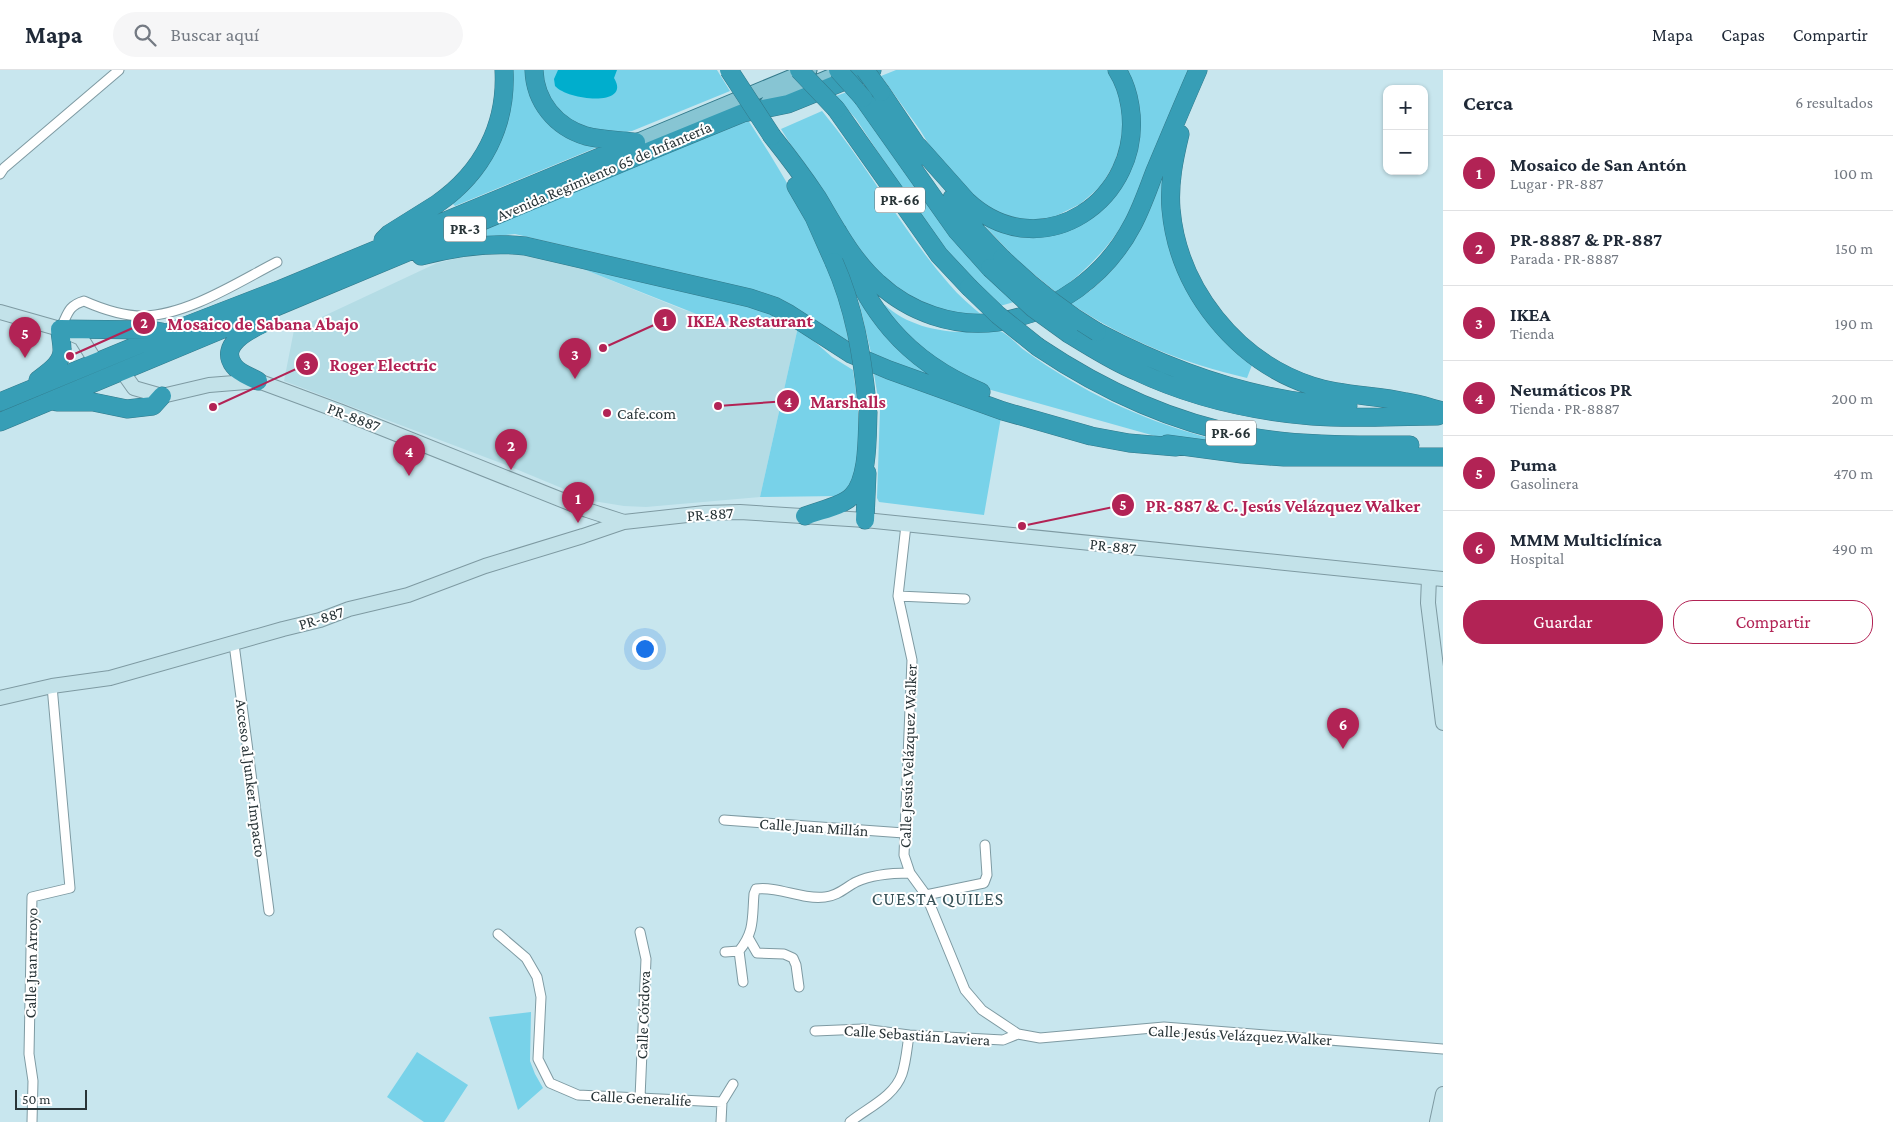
<!DOCTYPE html>
<html lang="es">
<head>
<meta charset="utf-8">
<style>
  :root { --surface:#fff; --page:#f6f6f7; --text:#1f2937; --muted:#747a83; --line:#e0e1e3; --accent:#b22355 }
  body { margin:0; font-family:"Crimson Pro",serif; background:var(--page); color:var(--text) }
  .controls { position:absolute; right:15px; top:15px; display:grid; overflow:hidden; border-radius:10px; box-shadow:0 1px 4px #0004 }
  .controls button { width:45px; height:45px; display:grid; place-items:center; padding:0; border:0; border-bottom:1px solid var(--line); background:var(--surface); color:var(--text); font:25px sans-serif }
  .scale { position:absolute; left:15px; bottom:12px; width:72px; box-sizing:border-box; padding-left:5px; border:2px solid #283437; border-top:0; font-size:14px; line-height:18px; white-space:nowrap; color:#283437; -webkit-text-stroke:4px #fff; paint-order:stroke }
  .you { position:absolute; left:644px; top:578px; width:18px; height:18px; margin:-12px; border:4px solid #fff; border-radius:50%; background:#1a73e8; box-shadow:0 0 0 8px #1a73e833 }
  .badge { display:grid; place-items:center; width:32px; height:32px; border-radius:50%; background:var(--accent); color:#fff; font-size:16px; font-weight:700 }
  .pin { position:absolute; translate:-50% -41px; filter:drop-shadow(0 1px 2px #0008) }
  .pin::after { content:''; position:absolute; top:26px; width:18px; height:15px; background:inherit; clip-path:polygon(0 0,100% 0,50% 100%) }
  .list { margin:0; padding:0; list-style:none }
  h2 { display:flex; justify-content:space-between; align-items:center; height:65px; margin:0; padding:0 20px; font-size:21px }
  h2 small { font-size:16px; font-weight:400; color:var(--muted) }
  .list li { display:grid; grid-template-columns:32px 1fr auto; gap:15px; align-items:center; box-sizing:border-box; height:75px; padding:0 20px; border-top:1px solid var(--line) }
  .list b { display:block; font-size:19px; white-space:nowrap }
  .list p { margin:0; font-size:16px; white-space:nowrap; color:var(--muted) }
  .list em { font-size:16px; font-style:normal; color:var(--muted) }
  .actions { display:flex; gap:10px; padding:15px 20px }
  .actions a { flex:1; padding:11px 0; border:1px solid var(--accent); border-radius:20px; text-align:center; font-size:18px; color:var(--accent) }
  .actions .main { background:var(--accent); color:#fff }
  .icon { flex:none; width:28px; height:28px; fill:none; stroke:currentColor; stroke-width:2; stroke-linecap:round; stroke-linejoin:round }
  .map { position:relative; flex:none; width:1443px; height:1052px; overflow:hidden }
  header { display:flex; align-items:center; gap:30px; box-sizing:border-box; height:70px; padding:0 25px; background:var(--surface); border-bottom:1px solid var(--line) }
  header strong { font-size:24px }
  nav { display:flex; gap:28px; margin-inline-start:auto; font-size:18px }
  .search { width:350px; height:45px; background:var(--page); display:flex; align-items:center; gap:12px; box-sizing:border-box; padding:0 18px; border-radius:28px; color:var(--muted); font-size:19px }
  main { display:flex }
  aside { flex:1; background:var(--surface) }
  .map>svg:first-child { display:block }
</style>
</head>
<body>
<header>
<strong>Mapa</strong>
<div class="search"><svg class="icon" aria-label="search" viewBox="0 0 24 24"><circle cx="10" cy="10" r="6"/><path d="M15 15l6 6"/></svg>Buscar aquí</div>
<nav><a>Mapa</a><a>Capas</a><a>Compartir</a></nav>
</header>
<main>
<div class="map">
<svg width="1443" height="1052" viewBox="0 0 1443 1052">
  <rect width="100%" height="100%" fill="#c8e6ee"/>
  <path fill="#b4dce5" d="M480,183l53,2 50,14 101,41 52,13 50,-4 12,8 -38,170 -114,10 -22,-1 -31,-5 -87,-36 -222,-84 10,-51 143,-67z"/>
  <path fill="#78d2e9" d="M510,0h17l2,16 71,60 -145,60 -2,-2v-4l24,-29z
    M538,0h179l13,21 -98,40 -12,2 -33,-3 -33,-18z
    M896,0h214l12,32v37l-8,25 -13,22 -21,18 -26,13 -26,4 -41,-11 -48,-49 -19,-31 -39,-54z
    M1125,0h65l-64,149c-18,30 -41,52 -69,74l-38,-31 -36,-38 2,-2 26,12 14,2 28,-4 74,-60z
    M847,22l7,7 131,175 29,28 -14,4 -59,-59 -85,-128 -20,-23z
    M822,41c46,55 80,119 127,173 10,12 22,22 34,32l-37,-5 -17,-5 -17,-7 -29,-18 -34,-43 -68,-109z
    M748,50c45,69 88,142 101,224l-65,-42 -36,-13 -233,-55 -43,5 -2,-4z
    M1161,102h3c-1,11 -2,21 -2,31 1,37 20,89 44,116 14,17 30,31 46,46l-5,13c-64,-15 -122,-38 -177,-75 7,-5 14,-8 20,-12 43,-35 52,-71 71,-119z
    M498,177l256,59 32,13 -50,4 -32,-6 -121,-48z
    M853,214l93,100 -75,-31 -12,-51z
    M885,235c21,20 55,28 85,27 6,-1 25,-3 30,-1 6,2 18,14 24,19 14,10 29,20 44,29 55,33 118,56 181,68l-87,-9 -178,-50 -29,-14 -57,-46 -15,-22z
    M798,257l34,30 21,13 5,35v57l-2,19 -16,15 -80,1z
    M874,304l127,43 -17,98 -105,-13 -2,-4 3,-88z
    M531,942l-1,49 5,13 8,14 -25,22 -29,-93z
    M417,982l51,33 -24,37h-20l-37,-25z"/>
  <path fill="#00aecd" d="M558,0h59l-3,8c18,29 -45,23 -59,8l-1,-7z"/>
  <g fill="none" stroke-linecap="round" stroke-linejoin="round">
    <g stroke="#7e9aa2" stroke-width="11">
      <path id="street" d="M0,104l4,-6 115,-98
        M60,259c8,-14 7,-23 24,-28 18,8 39,15 59,15 45,-1 95,-34 134,-54
        M906,455l-8,71 14,64 -8,195 6,18 16,22 39,95 17,20 36,24 22,4 124,-11 279,22
        M898,526l67,3
        M234,574l35,267
        M724,750l180,13
        M926,825l58,-12 3,-8 -2,-30
        M640,862l6,27 -6,139
        M498,864l28,24 11,19 4,20 -3,62 12,24 28,12 144,7
        M749,869l8,14 27,1 9,4 3,7 3,22
        M725,882l14,-1
        M743,912l-4,-31c16,-20 13,-33 15,-57l2,-5c23,-3 45,11 69,8 13,-1 21,-10 31,-15 17,-8 36,-9 54,-9
        M815,961l48,-2 46,6 94,5 15,-6
        M32,1052l1,-41 -4,-27 3,-157 38,-9 -18,-202
        M721,1052l1,-20 11,-18
        M850,1052c17,-14 44,-25 52,-48 4,-12 5,-26 7,-39"/>
    </g>
    <g stroke="#7e9aa2" stroke-width="16">
      <path id="secondary" d="M0,242l60,17 21,9 15,24
        M122,301l12,17 28,8 47,-11 49,-4 81,30 248,99 37,12
        M1429,508l-1,25 15,120
        M0,628l52,-12 58,-8 173,-49 37,-9 29,-11 59,-14 77,-29 98,-30 41,-14 81,-9 35,-1 125,8 578,59
        M1437,1052l6,-28"/>
    </g>
    <g stroke="#32798a" stroke-width="17">
      <path id="primary" d="M768,33l79,-33
        M636,72l173,-72"/>
    </g>
    <g stroke="#32798a" stroke-width="19">
      <path id="highway" d="M534,0c1,32 22,57 52,66 15,4 32,4 47,6
        M881,22l43,64
        M863,28l94,133 33,37
        M836,39l103,146 30,32
        M1180,64c-6,25 -11,49 -9,75 7,80 65,152 141,177 31,10 63,9 94,16 13,2 25,6 37,9
        M772,66c16,20 31,40 45,61 18,30 35,63 61,86 31,29 76,45 119,39 58,-9 109,-46 136,-98 9,-17 15,-35 22,-53 14,-33 28,-67 43,-101
        M918,76l49,55c74,69 178,-2 163,-95 -2,-13 -6,-25 -13,-36
        M796,116l18,31 20,45
        M952,128l25,34 25,26
        M838,162c27,77 67,129 143,160
        M383,170l6,-6c16,-10 32,-20 48,-30 46,-32 70,-79 67,-134
        M421,186c34,-9 69,-14 104,-10l225,52 24,8 15,8 62,40 38,16 114,41 88,25 38,7 47,4
        M1097,262c76,40 164,71 251,74
        M1069,264c22,13 43,27 67,37 55,26 116,40 176,45 41,3 84,0 126,0
        M1038,277c64,43 133,75 208,89 54,10 110,9 164,9
        M38,310c10,-8 25,-17 24,-31 0,-7 -2,-13 -2,-20l91,1 11,2
        M258,311c-7,-4 -19,-8 -24,-15 -16,-21 15,-36 30,-43
        M0,332l167,-69 114,-44 355,-147
        M57,332h36l34,7 26,-3 9,-10
        M0,352l650,-271 93,-38 45,-9 84,-34
        M1167,374l75,10 42,3h159
        M805,446c14,-6 36,-9 47,-20 17,-17 15,-61 16,-84
        M865,450l2,-47"/>
    </g>
    <use href="#street" stroke="#fff" stroke-width="9"/>
    <use href="#secondary" stroke="#c3e2e9" stroke-width="14"/>
    <use href="#primary" stroke="#87c5d3" stroke-width="15"/>
    <use href="#highway" stroke="#379eb6" stroke-width="18"/>
    <g stroke="#32798a" stroke-width="19" stroke-linecap="butt">
      <path id="highway-bridge" d="M729,0l43,66
        M799,0l37,39
        M838,0l25,28
        M865,0l16,22
        M1002,188c29,28 60,53 95,74
        M834,192c20,45 28,92 33,141
        M990,198l43,40 36,26
        M969,217l29,28 40,32"/>
    </g>
    <use href="#highway-bridge" stroke="#379eb6" stroke-width="18"/>
  </g>
  <circle fill="#b22355" stroke="#fff" stroke-width="2" cx="607" cy="343" r="5"/>
  <g text-anchor="middle" dominant-baseline="central" stroke-width="4" stroke-linejoin="round" paint-order="stroke">
    <g fill="#fff" stroke="#687173" stroke-width="1">
      <rect x="875" y="117.5" width="50" height="25" rx="4"/>
      <rect x="444" y="146.5" width="42" height="25" rx="4"/>
      <rect x="1206" y="350.5" width="50" height="25" rx="4"/>
    </g>
    <g font-size="15" font-weight="bold" fill="#283437">
      <text x="900" y="130">PR-66</text>
      <text x="465" y="159">PR-3</text>
      <text x="1231" y="363">PR-66</text>
    </g>
    <g font-size="16" fill="#283437" stroke="#fff">
      <text transform="translate(604 101) rotate(-23)">Avenida Regimiento 65 de Infantería</text>
      <text transform="translate(354 347) rotate(21)">PR-8887</text>
      <text transform="translate(710 444) rotate(-4)">PR-887</text>
      <text transform="translate(1113 476) rotate(6)">PR-887</text>
      <text transform="translate(321 548) rotate(-17)">PR-887</text>
      <text transform="translate(908 686) rotate(-88)">Calle Jesús Velázquez Walker</text>
      <text transform="translate(251 708) rotate(83)">Acceso al Junker Impacto</text>
      <text transform="translate(814 757) rotate(4)">Calle Juan Millán</text>
      <text transform="translate(31 893) rotate(-89)">Calle Juan Arroyo</text>
      <text transform="translate(643 945) rotate(-88)">Calle Córdova</text>
      <text transform="translate(917 965) rotate(4)">Calle Sebastián Laviera</text>
      <text transform="translate(1240 965) rotate(3)">Calle Jesús Velázquez Walker</text>
      <text transform="translate(641 1028) rotate(3)">Calle Generalife</text>
    </g>
    <g font-size="16" fill="#283437" stroke="#fff" text-anchor="start">
      <text x="617" y="343">Cafe.com</text>
    </g>
    <g font-size="18" letter-spacing="1" fill="#375157" stroke="#fff">
      <text x="938" y="829">CUESTA QUILES</text>
    </g>
  </g>
  <path fill="none" stroke="#b22355" stroke-width="2" d="M603 278L665 250M70 286L144 253M213 337L307 294M718 336L788 331M1022 456L1123 435"/>
  <g fill="#b22355" stroke="#fff" stroke-width="2">
    <circle cx="603" cy="278" r="5"/>
    <circle cx="70" cy="286" r="5"/>
    <circle cx="213" cy="337" r="5"/>
    <circle cx="718" cy="336" r="5"/>
    <circle cx="1022" cy="456" r="5"/>
    <circle cx="665" cy="250" r="12"/>
    <circle cx="144" cy="253" r="12"/>
    <circle cx="307" cy="294" r="12"/>
    <circle cx="788" cy="331" r="12"/>
    <circle cx="1123" cy="435" r="12"/>
  </g>
  <g font-size="15" text-anchor="middle" font-weight="bold" fill="#fff">
    <text x="665" y="256">1</text>
    <text x="144" y="258">2</text>
    <text x="307" y="300">3</text>
    <text x="788" y="337">4</text>
    <text x="1123" y="440">5</text>
  </g>
  <g font-size="18" text-anchor="middle" font-weight="bold" fill="#b22355" stroke="#fff" stroke-width="4" stroke-linejoin="round" paint-order="stroke">
    <text x="750" y="257">IKEA Restaurant</text>
    <text x="263" y="260">Mosaico de Sabana Abajo</text>
    <text x="383" y="301">Roger Electric</text>
    <text x="848" y="338">Marshalls</text>
    <text x="1283" y="442">PR-887 &amp; C. Jesús Velázquez Walker</text>
  </g>
</svg>
<div class="controls">
<button>+</button>
<button>−</button>
</div>
<div class="scale">50 m</div>
<div class="you"></div>
<div class="pin badge" style="left:578px;top:453px">1</div>
<div class="pin badge" style="left:511px;top:400px">2</div>
<div class="pin badge" style="left:575px;top:309px">3</div>
<div class="pin badge" style="left:409px;top:406px">4</div>
<div class="pin badge" style="left:25px;top:288px">5</div>
<div class="pin badge" style="left:1343px;top:679px">6</div>
</div>
<aside>
<h2>Cerca<small>6 resultados</small></h2>
<ul class="list">
<li><span class="badge">1</span><div><b>Mosaico de San Antón</b><p>Lugar · PR-887</p></div><em>100 m</em></li>
<li><span class="badge">2</span><div><b>PR-8887 &amp; PR-887</b><p>Parada · PR-8887</p></div><em>150 m</em></li>
<li><span class="badge">3</span><div><b>IKEA</b><p>Tienda</p></div><em>190 m</em></li>
<li><span class="badge">4</span><div><b>Neumáticos PR</b><p>Tienda · PR-8887</p></div><em>200 m</em></li>
<li><span class="badge">5</span><div><b>Puma</b><p>Gasolinera</p></div><em>470 m</em></li>
<li><span class="badge">6</span><div><b>MMM Multiclínica</b><p>Hospital</p></div><em>490 m</em></li>
</ul>
<div class="actions"><a class="main">Guardar</a><a>Compartir</a></div>
</aside>
</main>
</body>
</html>
